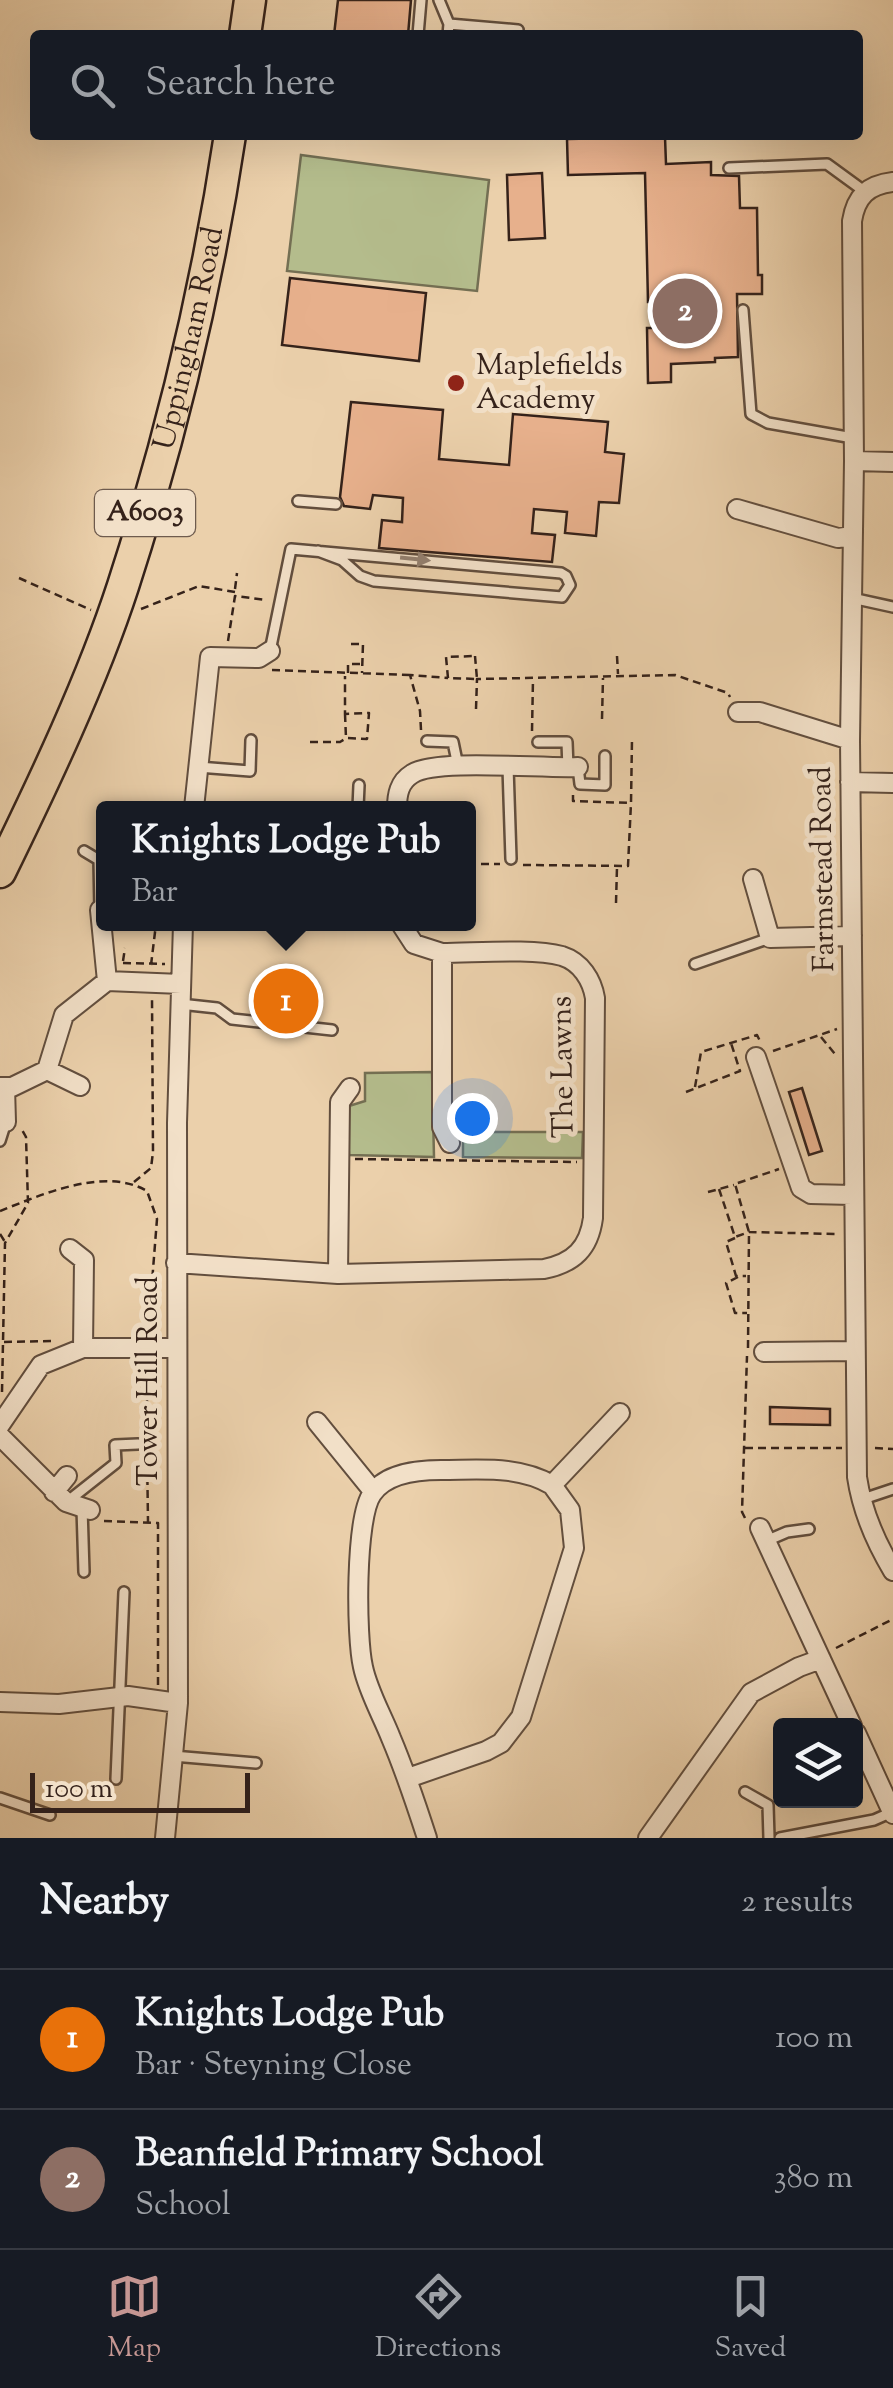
<!DOCTYPE html>
<html lang="en">
<head>
<meta charset="utf-8">
<style>
  :root { --surface:#171b24; --page:#242831; --text:#f1f3f6; --muted:#9ea1a6; --line:#363941; --accent:#c59692 }
  body { margin:0; font-family:"Sorts Mill Goudy",serif; background:var(--page); color:var(--text) }
  .controls { position:absolute; right:30px; bottom:30px; display:grid; overflow:hidden; border-radius:10px; box-shadow:0 10px 40px #0002 }
  .controls button { width:90px; height:90px; display:grid; place-items:center; padding:0; border:0; border-bottom:2px solid var(--line); background:var(--surface); color:var(--text); font:50px sans-serif }
  .scale { position:absolute; left:30px; bottom:25px; width:220px; box-sizing:border-box; padding-left:10px; border:5px solid #35221a; border-top:0; font-size:28px; line-height:35px; white-space:nowrap; color:#35221a; -webkit-text-stroke:8px #f2e0c8; paint-order:stroke }
  .you { position:absolute; left:472px; top:1118px; width:35px; height:35px; margin:-25px; border:8px solid #fff; border-radius:50%; background:#1a73e8; box-shadow:0 0 0 15px #1a73e833 }
  .badge { display:grid; place-items:center; width:65px; height:65px; border-radius:50%; background:var(--accent); color:#fff; font-size:32px; font-weight:700 }
  .pin { position:absolute; translate:-50% -50%; border:5px solid #fff; box-shadow:0 2px 10px #0006 }
  .popup { position:absolute; left:96px; top:801px; width:380px; height:130px; box-sizing:border-box; display:grid; place-content:center; border-radius:10px; background:var(--surface); filter:drop-shadow(0 2px 8px #0005); font-size:32px; white-space:nowrap; color:var(--muted) }
  .popup b { font-size:38px; color:var(--text) }
  .popup::after { content:''; position:absolute; left:50%; top:100%; margin-left:-20px; border:20px solid transparent; border-top-color:var(--surface) }
  .list { margin:0; padding:0; list-style:none }
  h2 { display:flex; justify-content:space-between; align-items:center; height:130px; margin:0; padding:0 40px; font-size:42px }
  h2 small { font-size:32px; font-weight:400; color:var(--muted) }
  .list li { display:grid; grid-template-columns:65px 1fr auto; gap:30px; align-items:center; box-sizing:border-box; height:140px; padding:0 40px; border-top:2px solid var(--line) }
  .list b { display:block; font-size:38px; white-space:nowrap }
  .list p { margin:0; font-size:32px; white-space:nowrap; color:var(--muted) }
  .list em { font-size:32px; font-style:normal; color:var(--muted) }
  .icon { flex:none; width:55px; height:55px; fill:none; stroke:currentColor; stroke-width:2; stroke-linecap:round; stroke-linejoin:round }
  .map { position:relative; flex:none; width:893px; height:1838px; overflow:hidden }
  .search { position:absolute; background:var(--surface); box-shadow:0 10px 40px #0002; left:30px; right:30px; top:30px; height:110px; display:flex; align-items:center; gap:25px; box-sizing:border-box; padding:0 35px; border-radius:10px; color:var(--muted); font-size:38px }
  .sheet { height:410px; background:var(--surface) }
  nav { display:flex; justify-content:space-around; align-items:center; box-sizing:border-box; height:140px; border-top:2px solid var(--line); background:var(--surface); font-size:28px; color:var(--muted) }
  nav a { display:grid; justify-items:center; gap:5px }
  nav .on { color:var(--accent) }
  .map>svg:first-child { display:block }
</style>
</head>
<body>
<div class="map">
<svg width="893" height="1838" viewBox="0 0 893 1838">
  <rect width="100%" height="100%" fill="#ebd0ab"/>
  <filter id="stains"><feTurbulence type="fractalNoise" baseFrequency=".002" numOctaves="4"/><feColorMatrix values="0 0 0 0 .2 0 0 0 0 .09 0 0 0 0 .02 0 0 0 .5 -.17"/></filter>
  <radialGradient id="worn" r=".72"><stop offset=".6" stop-color="#630" stop-opacity="0"/><stop offset="1" stop-color="#630" stop-opacity=".3"/></radialGradient>
  <path fill="#b4bc8c" stroke="#746f53" stroke-width="2.5" d="M301,155l188,25 -12,111 -190,-20z
    M432,1072l2,85 -85,-2 -2,-43 2,-6 16,-5v-28z
    M463,1132h120l-1,26 -119,-1z"/>
  <path fill="#e7b08c" stroke="#35221a" stroke-width="2.5" d="M338,0h73l-3,35h-74z
    M665,137l1,27 45,-2v13l28,1 1,32h17l1,67h4v19h-25l1,63 -23,1v4l-44,2v18l-23,1 -1,-55h23l-1,-26h-21l-3,-129 -77,2 -1,-36z
    M542,173l3,65 -36,2 -2,-65z
    M290,278l136,15 -7,68 -137,-16z
    M351,402l92,8 -4,49 70,6 4,-51 95,8 -3,30 19,2 -5,49 -20,-1 -3,34 -31,-3 2,-21 -33,-3 -2,24 23,2 -3,27 -173,-14 3,-28 20,2 1,-24 -30,-3 -3,14 -26,-3 -4,-9z
    M802,1088l20,63 -13,4 -20,-63z
    M770,1407l60,2v16l-60,-1z"/>
  <g fill="none" stroke-linecap="round" stroke-linejoin="round">
    <g stroke="#624e3e" stroke-width="14">
      <path id="lane" d="M439,0l10,24 -1,11
        M449,24l69,6
        M418,35l3,-35
        M729,168l98,-4 37,27
        M743,310l8,104 17,9 85,15
        M298,501l38,3
        M852,598l41,9
        M270,651l21,-102 270,24 5,3 4,9 -8,12 -188,-16 -14,-5 -18,-16 -24,-9
        M427,741l26,1 5,24
        M538,742h29l1,26
        M198,767l52,4 1,-31
        M508,767l3,92
        M578,767l2,17 25,1v-29
        M358,808l1,-23
        M84,851l15,9 1,50
        M695,964l75,-26
        M180,1004l37,4 15,11 100,11
        M0,1141l6,-19
        M863,1499l30,-10
        M68,1501l48,-38 -1,-18 23,-1
        M82,1508l2,64
        M766,1541l21,-9 22,-3
        M173,1756l83,7
        M116,1779l8,-187
        M745,1792l23,13 1,33
        M0,1798l50,17
        M780,1838l94,-18 18,-8"/>
    </g>
    <g stroke="#624e3e" stroke-width="22">
      <path id="street" d="M893,182c-25,3 -37,14 -41,39l2,240 -4,279 7,737c5,34 18,64 36,94
        M854,461l39,1
        M737,509l101,29 14,-2
        M738,712h22l90,28
        M850,782l43,1
        M194,808l16,-151 49,1 11,-7
        M397,808c0,-13 2,-26 15,-34 23,-16 132,-5 166,-7
        M753,879l17,59 82,-2
        M100,910l7,71
        M401,924l13,20 28,9
        M756,1057l45,131 10,6 41,1
        M47,1070l33,16
        M0,1087h12l35,-17 17,-55 43,-34 74,3
        M5,1087l1,35
        M70,1249l14,11 -1,88
        M176,1263l162,11 206,-5c30,-6 45,-21 49,-51l2,-220c-3,-18 -14,-36 -33,-42 -29,-8 -87,-3 -120,-3v174l8,16
        M338,1274l2,-172 10,-14
        M764,1352l90,-1
        M317,1422l56,69
        M0,1425l41,-60 42,-17h93
        M0,1436l66,66 24,8
        M54,1492l13,-16
        M760,1528l92,198
        M0,1702l59,2 69,-8 50,7
        M856,1733l37,81
        M408,1778l78,-27 15,-8 20,-26 53,-169 -4,-38 -18,-25
        M165,1838l13,-135 -1,-580 6,-199
        M427,1838c-11,-34 -22,-67 -36,-100 -9,-23 -23,-47 -28,-71 -7,-30 -8,-149 9,-173 14,-21 45,-24 69,-24 38,0 77,-5 111,15l68,-72
        M648,1838l103,-145 48,-26 22,-8"/>
    </g>
    <g stroke="#35221a" stroke-width="35">
      <g id="highway">
        <path d="M245,35l5,-35"/>
        <path id="s1" d="M0,872c44,-90 92,-191 123,-286 48,-148 84,-298 107,-451"/>
      </g>
    </g>
    <path stroke="#35221a" stroke-width="2.5" stroke-dasharray="8 5" stroke-linecap="butt" d="M19,578l72,32
      M235,589l2,-16
      M141,609l58,-23 36,6
      M228,641l7,-45 31,4
      M351,644h12l-1,29
      M475,656l2,23 -29,-1 -2,-21z
      M617,656l1,18
      M272,670l138,5
      M348,673v-9h13
      M476,709l1,-30 198,-4 53,18 2,4
      M345,714l1,24 21,1 2,-26 -24,1v-38
      M602,719l1,-41
      M421,730l-1,-19 -10,-36 38,3
      M532,731l1,-52
      M310,742h30l5,-3
      M573,795v6l58,2 1,-64
      M468,864h32
      M523,865l105,1 3,-63
      M616,903l1,-36
      M123,961l2,-13
      M123,963l42,1
      M151,965l5,-41
      M821,1037l14,17
      M773,1051l64,-22
      M695,1087l6,-35 56,-17 4,8
      M686,1092l54,-21 -9,-28
      M355,1159l222,3
      M134,1182l17,-14 2,-16 -1,-154
      M719,1189l16,48 14,-5 87,2
      M708,1192l26,-7
      M0,1211c41,-16 104,-45 147,-20l10,28 -9,114
      M0,1234l5,8
      M735,1238l-9,4 10,34h10
      M738,1277l-12,6 9,30h12
      M4,1342l52,-1
      M748,1348l1,-116 -14,-48 44,-15
      M2,1392l3,-149 23,-40 -2,-66 -5,-9
      M147,1433v-67
      M745,1448h97
      M875,1448l18,1
      M147,1451l1,71
      M745,1518l-3,-6 5,-156
      M104,1521l54,2v163
      M836,1648l57,-29"/>
    <use href="#lane" stroke="#f2e0c8" stroke-width="9"/>
    <use href="#street" stroke="#f2e0c8" stroke-width="18"/>
    <use href="#highway" stroke="#ebd0ab" stroke-width="30"/>
  </g>
  <defs><path id="oneway-solid" d="M-6-.8H1V-3.2L6.5 0L1 3.2V.8H-6Z" transform="scale(2.5)"/></defs>
  <use fill="#948171" href="#oneway-solid" transform="translate(415 559) rotate(6)"/>
  <circle fill="#8f2418" stroke="#f2e0c8" stroke-width="4" cx="456" cy="383" r="10"/>
  <g text-anchor="middle" dominant-baseline="central" stroke-width="10" stroke-linejoin="round" paint-order="stroke">
    <rect fill="#f2e0c8" stroke="#6e5b4e" stroke-width="2.5" x="95" y="490" width="100" height="46" rx="8"/>
    <g font-size="28" font-weight="bold" fill="#35221a">
      <text x="145" y="513">A6003</text>
    </g>
    <g font-size="30" fill="#35221a" stroke="#f2e0c8">
      <text stroke="none"><textPath href="#s1" startOffset="568">Uppingham Road</textPath></text>
      <text transform="translate(824 869) rotate(-91)">Farmstead Road</text>
      <text transform="translate(564 1067) rotate(-91)">The Lawns</text>
      <text transform="translate(149 1381) rotate(-90)">Tower Hill Road</text>
    </g>
    <g font-size="30" fill="#35221a" stroke="#f2e0c8" text-anchor="start">
      <text x="476" y="366">Maplefields<tspan x="476" dy="34">Academy</tspan></text>
    </g>
  </g>
  <rect width="100%" height="100%" filter="url(#stains)"/>
  <rect width="100%" height="100%" fill="url(#worn)"/>
</svg>
<div class="controls">
<button><svg class="icon" aria-label="layers" viewBox="0 0 24 24"><path d="M12 4l9 5-9 5-9-5zM3 14l9 5 9-5"/></svg></button>
</div>
<div class="scale">100 m</div>
<div class="you"></div>
<div class="pin badge" style="left:286px;top:1001px;background:#e8710a">1</div>
<div class="popup"><b>Knights Lodge Pub</b>Bar</div>
<div class="pin badge" style="left:685px;top:311px;background:#8d6e63">2</div>
<div class="search"><svg class="icon" aria-label="search" viewBox="0 0 24 24"><circle cx="10" cy="10" r="6"/><path d="M15 15l6 6"/></svg>Search here</div>
</div>
<section class="sheet">
<h2>Nearby<small>2 results</small></h2>
<ul class="list">
<li><span class="badge" style="background:#e8710a">1</span><div><b>Knights Lodge Pub</b><p>Bar · Steyning Close</p></div><em>100 m</em></li>
<li><span class="badge" style="background:#8d6e63">2</span><div><b>Beanfield Primary School</b><p>School</p></div><em>380 m</em></li>
</ul>
</section>
<nav>
<a class="on"><svg class="icon" aria-label="map" viewBox="0 0 24 24"><path d="M3 6l6-2 6 2 6-2v14l-6 2-6-2-6 2zM9 4v14M15 6v14"/></svg>Map</a>
<a><svg class="icon" aria-label="directions" viewBox="0 0 24 24"><path d="M12 3l9 9-9 9-9-9zM9 14v-3h6M13 9l2 2-2 2"/></svg>Directions</a>
<a><svg class="icon" aria-label="saved" viewBox="0 0 24 24"><path d="M7 4h10v16l-5-4-5 4z"/></svg>Saved</a>
</nav>
</body>
</html>
